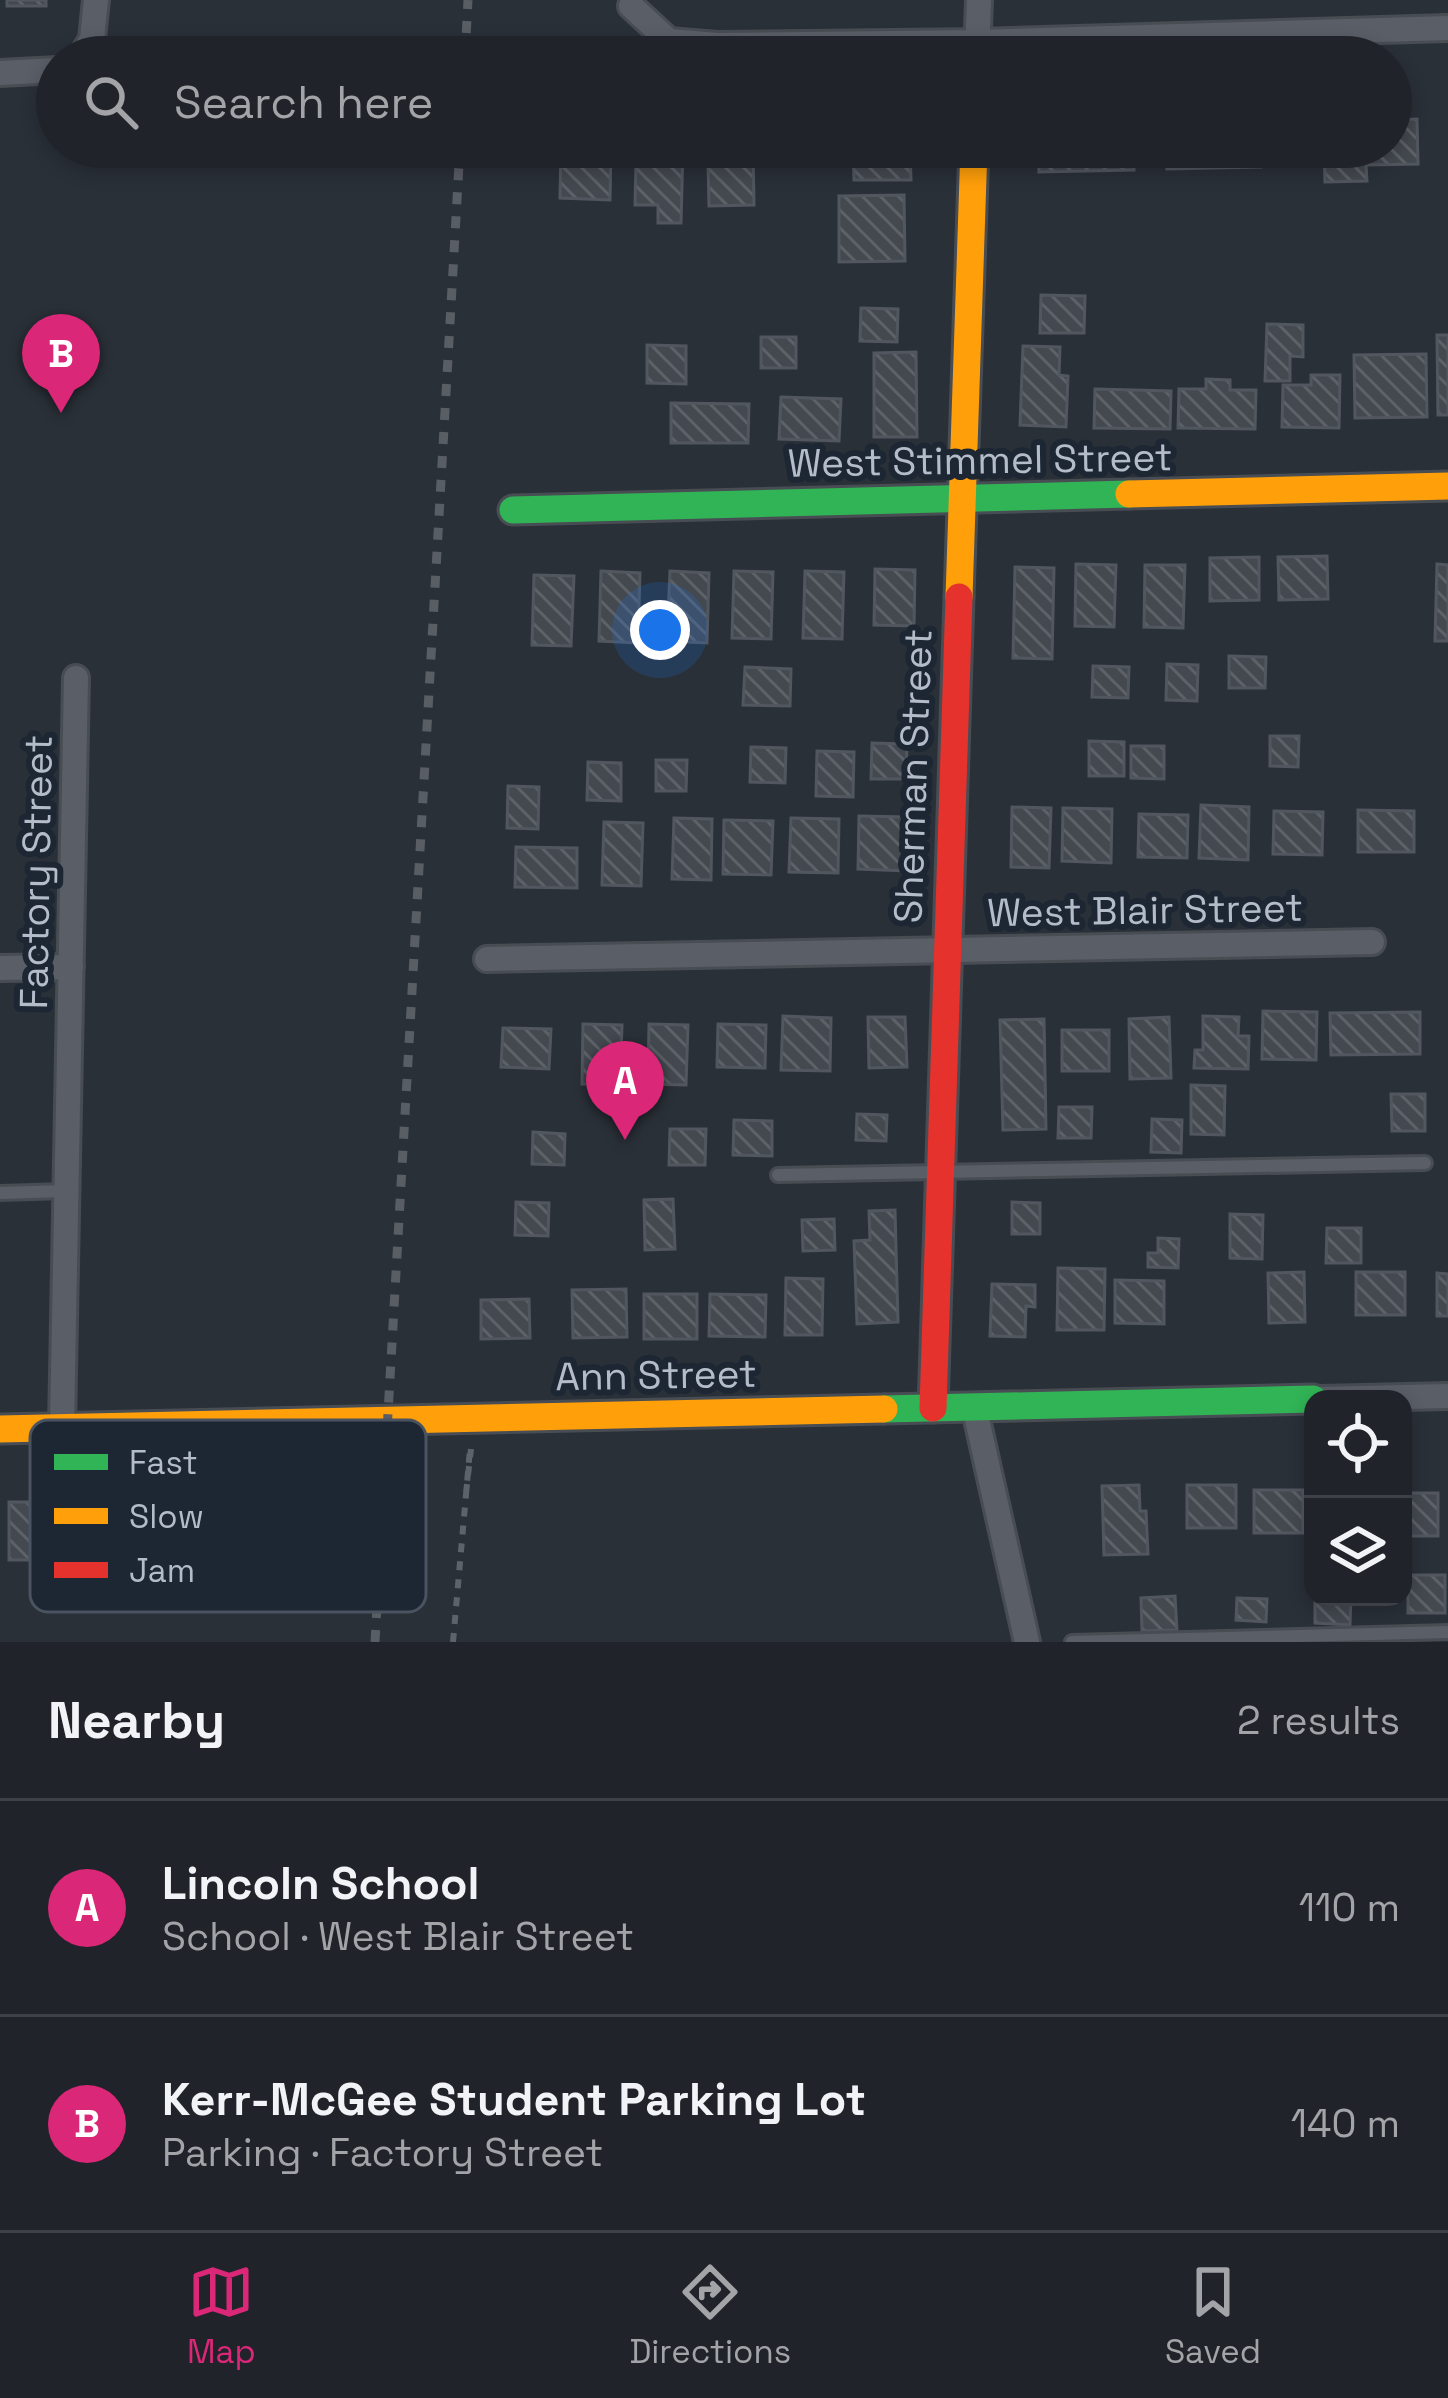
<!DOCTYPE html>
<html lang="en">
<head>
<meta charset="utf-8">
<style>
  :root { --surface:#20242a; --page:#282c32; --text:#f1f3f6; --muted:#a2a4a8; --line:#3d4147; --accent:#db2777 }
  body { margin:0; font-family:"Space Grotesk",sans-serif; background:var(--page); color:var(--text) }
  .controls { position:absolute; right:36px; bottom:36px; display:grid; overflow:hidden; border-radius:24px; box-shadow:0 6px 18px #0003 }
  .controls button { width:108px; height:108px; display:grid; place-items:center; padding:0; border:0; border-bottom:3px solid var(--line); background:var(--surface); color:var(--text); font:60px sans-serif }
  .you { position:absolute; left:660px; top:630px; width:42px; height:42px; margin:-30px; border:9px solid #fff; border-radius:50%; background:#1a73e8; box-shadow:0 0 0 18px #1a73e833 }
  .badge { display:grid; place-items:center; width:78px; height:78px; border-radius:50%; background:var(--accent); color:#fff; font-size:39px; font-weight:700 }
  .pin { position:absolute; translate:-50% -99px; filter:drop-shadow(0 3px 6px #0008) }
  .pin::after { content:''; position:absolute; top:63px; width:42px; height:36px; background:inherit; clip-path:polygon(0 0,100% 0,50% 100%) }
  .list { margin:0; padding:0; list-style:none }
  h2 { display:flex; justify-content:space-between; align-items:center; height:156px; margin:0; padding:0 48px; font-size:51px }
  h2 small { font-size:39px; font-weight:400; color:var(--muted) }
  .list li { display:grid; grid-template-columns:78px 1fr auto; gap:36px; align-items:center; box-sizing:border-box; height:216px; padding:0 48px; border-top:3px solid var(--line) }
  .list b { display:block; font-size:45px; white-space:nowrap }
  .list p { margin:0; font-size:39px; white-space:nowrap; color:var(--muted) }
  .list em { font-size:39px; font-style:normal; color:var(--muted) }
  .icon { flex:none; width:66px; height:66px; fill:none; stroke:currentColor; stroke-width:2; stroke-linecap:round; stroke-linejoin:round }
  .map { position:relative; flex:none; width:1448px; height:1642px; overflow:hidden }
  .search { position:absolute; background:var(--surface); box-shadow:0 6px 18px #0003; left:36px; right:36px; top:36px; height:132px; display:flex; align-items:center; gap:30px; box-sizing:border-box; padding:0 42px; border-radius:66px; color:var(--muted); font-size:45px }
  .sheet { height:588px; background:var(--surface) }
  nav { display:flex; justify-content:space-around; align-items:center; box-sizing:border-box; height:168px; border-top:3px solid var(--line); background:var(--surface); font-size:33px; color:var(--muted) }
  nav a { display:grid; justify-items:center; gap:6px }
  nav .on { color:var(--accent) }
  .map>svg:first-child { display:block }
</style>
</head>
<body>
<div class="map">
<svg width="1448" height="1642" viewBox="0 0 1448 1642">
  <defs>
    <pattern id="building-back-hatch" width="6" height="6" patternUnits="userSpaceOnUse" patternTransform="scale(3)"><rect width="6" height="6" fill="#444950"/><path d="M-1 5l2 2M0 0l6 6M5-1l2 2" fill="none" stroke="#5d6168"/></pattern>
  </defs>
  <rect width="100%" height="100%" fill="#2a3038"/>
  <path fill="url(#building-back-hatch)" stroke="#52575f" stroke-width="3" d="M7,0h39v6h-39z
    M1417,119l1,45 -52,1 1,16 -42,1 -1,-35h67v-27z
    M561,147h50l-1,53 -50,-2z
    M652,147h31l-2,76h-23v-18h-23l1,-43h16z
    M722,147h31l1,58 -45,1 -1,-43h14z
    M853,147h57l1,33h-57z
    M1039,147h94l1,23 -95,2z
    M1167,147h93l1,20 -94,2z
    M904,195l1,66 -66,1v-66z
    M1041,295l44,1 -1,37h-44z
    M861,308l37,1 -1,33 -37,-1z
    M1267,324l36,1v32l-13,-1v25h-25z
    M1437,335h11v80h-10z
    M761,337h35v31h-35z
    M647,345l39,1v38l-39,-1z
    M1023,346l37,1 -1,28 9,1 -2,51 -46,-2z
    M916,352l1,85h-43v-84z
    M1426,354l1,63 -72,1 -1,-63z
    M1311,375h29l-1,53 -57,-1 1,-42h28z
    M1206,379l24,1v10h26l-1,39 -77,-1 1,-39h27z
    M1095,389l76,2 -1,38 -76,-1z
    M781,397l60,2 -2,42 -60,-2z
    M671,403l78,1 -1,39h-77z
    M1327,556l1,43 -49,1 -1,-43z
    M1259,557v43l-49,1v-43z
    M1076,564l40,1 -2,62 -39,-1z
    M1437,564l11,1v76h-13z
    M1145,565h40l-2,63 -39,-1z
    M1015,567l39,1 -2,91 -39,-1z
    M875,569l40,1 -1,56 -40,-1z
    M601,571l39,2 -2,70 -39,-2z
    M670,571l39,2 -2,70 -40,-2z
    M734,571l39,1 -2,67 -39,-1z
    M805,571l39,1 -2,67 -39,-1z
    M534,575l40,1 -3,70 -39,-1z
    M1229,656l37,1 -1,31h-36z
    M1167,664l31,1 -1,36 -31,-1z
    M1093,666l36,1 -1,31 -36,-1z
    M745,667l46,2 -1,37 -47,-1z
    M1270,736h29l-1,31 -28,-1z
    M1089,741l35,1v34h-35z
    M872,743l35,1 -1,35h-35z
    M1131,746h33v33l-33,-1z
    M751,747l35,1 -1,35 -35,-1z
    M817,751l37,1 -1,45 -37,-1z
    M656,760h31l-1,31h-30z
    M588,762l33,1v38l-34,-1z
    M508,786l31,1 -1,42 -31,-1z
    M1201,805l48,2 -1,53 -49,-2z
    M1012,807l39,1 -2,60 -38,-1z
    M1063,808l49,1 -1,54 -49,-2z
    M1358,810l56,1v41h-56z
    M1274,811l49,1 -1,43 -49,-1z
    M1139,814l49,1 -1,43 -49,-1z
    M859,816l49,1 -1,54 -49,-2z
    M674,818l38,1 -1,61 -39,-1z
    M791,818l48,1 -1,54 -49,-1z
    M724,820l49,1 -2,54 -48,-1z
    M604,822l39,1 -2,63 -39,-1z
    M516,847l61,1v40l-62,-1z
    M1263,1011l54,1 -1,48 -54,-1z
    M1420,1012v42l-89,1 -1,-42z
    M783,1016l48,2 -1,53 -49,-1z
    M1203,1016l36,1 -1,19h11l-1,33 -54,-1 1,-18h8z
    M868,1017h37l2,50 -38,1z
    M1169,1017l2,61 -41,1 -1,-60z
    M1044,1019l2,110 -43,1 -3,-110z
    M583,1024l39,1 -2,60 -38,-1z
    M649,1024l39,1 -2,60 -38,-1z
    M718,1024l48,1 -1,43 -48,-1z
    M503,1028l48,1 -2,40 -48,-2z
    M1062,1030h47v41h-47z
    M1191,1085l34,1 -1,49 -33,-1z
    M1391,1094h34v37h-33z
    M1059,1107h33l-1,31h-33z
    M857,1114l30,1 -1,26 -30,-1z
    M1152,1119l30,1 -1,33 -30,-1z
    M734,1120l38,1v35l-39,-1z
    M670,1129h36l-1,36h-36z
    M533,1132l32,2 -1,31 -32,-1z
    M673,1199l2,50 -30,1 -1,-50z
    M516,1202l33,1 -1,33 -33,-1z
    M1012,1202l28,1v31h-28z
    M895,1210l3,112 -41,2 -3,-83 16,-1 -1,-29z
    M1230,1214l33,1 -1,44 -32,-1z
    M834,1219l1,31 -32,1 -1,-31z
    M1327,1228h34v35h-35z
    M1158,1238l21,1 -1,29 -30,-1v-14h10z
    M1058,1268l47,1 -1,61h-47z
    M1304,1272l1,50 -36,1 -1,-50z
    M1356,1272h49v43h-49z
    M1437,1273l11,1v42h-11z
    M786,1278l37,1 -1,56h-37z
    M1115,1280l49,1v43l-49,-1z
    M992,1284l43,1v22l-9,-1 -1,31 -35,-1z
    M626,1289l1,48 -54,1 -1,-48z
    M644,1294h53v45h-53z
    M710,1294l56,1 -1,42 -56,-1z
    M529,1299l1,39 -49,1v-39z
    M1139,1485l1,26h6l2,43 -44,1 -2,-69z
    M1187,1485h49v43h-49z
    M1254,1490h49v43h-49z
    M1403,1493h35v43h-35z
    M9,1502h34l1,58h-35z
    M1408,1575h37v38h-37z
    M1175,1596l2,34 -35,1 -1,-33z
    M1315,1597l36,1 -1,27 -35,-2z
    M1237,1598l30,1 -1,23 -30,-2z"/>
  <g fill="none" stroke-linecap="round" stroke-linejoin="round">
    <g stroke="#484c53" stroke-width="18">
      <path id="lane" d="M778,1175l647,-12
        M0,1193l65,-2
        M1072,1642l376,-10"/>
    </g>
    <g stroke="#484c53" stroke-width="30">
      <path id="street" d="M631,6l38,35 48,4 261,-3 470,-14
        M977,55l2,-55
        M81,57l11,-18 4,-39
        M0,73l57,-3
        M487,959l885,-17
        M0,968l71,-1
        M1320,1399l128,-3
        M974,1406l53,236
        M62,1427l14,-749"/>
    </g>
    <g stroke="#484c53" stroke-width="33">
      <path id="fast" d="M513,510l616,-16
        M884,1409l429,-10"/>
    </g>
    <g stroke="#484c53" stroke-width="33">
      <path id="slow" d="M1129,494l319,-8
        M959,597l15,-450
        M0,1429l884,-20"/>
    </g>
    <g stroke="#484c53" stroke-width="33">
      <path id="jam" d="M933,1408l26,-811"/>
    </g>
    <path stroke="#5d636a" stroke-width="6" stroke-dasharray="9 9" stroke-linecap="butt" d="M466,1493l5,-44
      M453,1642l17,-193"/>
    <use href="#lane" stroke="#5a5e66" stroke-width="12"/>
    <use href="#street" stroke="#5a5e66" stroke-width="24"/>
    <use href="#fast" stroke="#30b455" stroke-width="27"/>
    <use href="#slow" stroke="#ff9f0a" stroke-width="27"/>
    <use href="#jam" stroke="#e5322d" stroke-width="27"/>
    <path stroke="#595d64" stroke-width="9" stroke-dasharray="12 12" stroke-linecap="butt" d="M465,57l3,-57
      M375,1642l85,-1495"/>
  </g>
  <g text-anchor="middle" dominant-baseline="central" stroke-width="12" stroke-linejoin="round" paint-order="stroke">
    <g font-size="39" fill="#b4bcc9" stroke="#1d2633">
      <text transform="translate(980 460) rotate(-1)">West Stimmel Street</text>
      <text transform="translate(913 776) rotate(-88)">Sherman Street</text>
      <text transform="translate(36 872) rotate(-89)">Factory Street</text>
      <text transform="translate(1145 910) rotate(-1)">West Blair Street</text>
      <text transform="translate(656 1375) rotate(-1)">Ann Street</text>
    </g>
  </g>
  <rect x="30" y="1420" width="396" height="192" rx="18" fill="#1d2633" stroke="#4a5360" stroke-width="3"/>
  <rect x="54" y="1454" width="54" height="16" fill="#30b455"/>
  <rect x="54" y="1508" width="54" height="16" fill="#ff9f0a"/>
  <rect x="54" y="1562" width="54" height="16" fill="#e5322d"/>
  <g font-size="33" fill="#b4bcc9">
    <text x="129" y="1474">Fast</text>
    <text x="129" y="1528">Slow</text>
    <text x="129" y="1582">Jam</text>
  </g>
</svg>
<div class="controls">
<button><svg class="icon" aria-label="locate" viewBox="0 0 24 24"><circle cx="12" cy="12" r="6"/><path d="M12 2v4M12 18v4M2 12h4M18 12h4"/></svg></button>
<button><svg class="icon" aria-label="layers" viewBox="0 0 24 24"><path d="M12 4l9 5-9 5-9-5zM3 14l9 5 9-5"/></svg></button>
</div>
<div class="you"></div>
<div class="pin badge" style="left:625px;top:1140px">A</div>
<div class="pin badge" style="left:61px;top:413px">B</div>
<div class="search"><svg class="icon" aria-label="search" viewBox="0 0 24 24"><circle cx="10" cy="10" r="6"/><path d="M15 15l6 6"/></svg>Search here</div>
</div>
<section class="sheet">
<h2>Nearby<small>2 results</small></h2>
<ul class="list">
<li><span class="badge">A</span><div><b>Lincoln School</b><p>School · West Blair Street</p></div><em>110 m</em></li>
<li><span class="badge">B</span><div><b>Kerr-McGee Student Parking Lot</b><p>Parking · Factory Street</p></div><em>140 m</em></li>
</ul>
</section>
<nav>
<a class="on"><svg class="icon" aria-label="map" viewBox="0 0 24 24"><path d="M3 6l6-2 6 2 6-2v14l-6 2-6-2-6 2zM9 4v14M15 6v14"/></svg>Map</a>
<a><svg class="icon" aria-label="directions" viewBox="0 0 24 24"><path d="M12 3l9 9-9 9-9-9zM9 14v-3h6M13 9l2 2-2 2"/></svg>Directions</a>
<a><svg class="icon" aria-label="saved" viewBox="0 0 24 24"><path d="M7 4h10v16l-5-4-5 4z"/></svg>Saved</a>
</nav>
</body>
</html>
